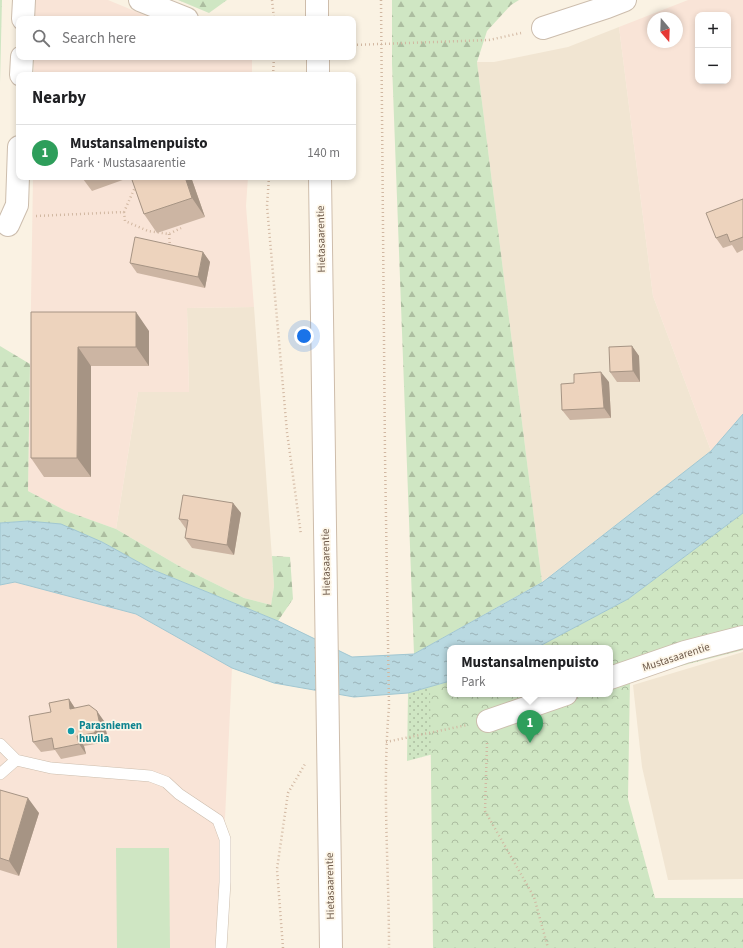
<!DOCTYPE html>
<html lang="en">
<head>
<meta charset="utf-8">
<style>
  :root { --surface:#fff; --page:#f6f6f6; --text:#202124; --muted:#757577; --line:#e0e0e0; --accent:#ea580c }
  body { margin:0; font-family:"Source Sans 3",sans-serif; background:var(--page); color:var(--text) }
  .controls { position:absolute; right:12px; top:12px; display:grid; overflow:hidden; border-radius:8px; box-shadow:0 2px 6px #0003 }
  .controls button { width:36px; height:36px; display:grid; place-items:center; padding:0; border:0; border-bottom:1px solid var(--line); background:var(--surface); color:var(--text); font:20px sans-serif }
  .compass { position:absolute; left:647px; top:12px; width:36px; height:36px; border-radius:50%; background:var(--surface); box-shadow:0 2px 6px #0003; rotate:161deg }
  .you { position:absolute; left:304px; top:336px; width:14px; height:14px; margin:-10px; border:3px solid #fff; border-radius:50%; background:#1a73e8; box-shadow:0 0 0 6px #1a73e833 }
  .badge { display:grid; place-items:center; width:26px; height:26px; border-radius:50%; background:var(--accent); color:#fff; font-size:13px; font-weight:700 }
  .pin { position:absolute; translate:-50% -33px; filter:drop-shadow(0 1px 2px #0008) }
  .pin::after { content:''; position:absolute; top:21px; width:14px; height:12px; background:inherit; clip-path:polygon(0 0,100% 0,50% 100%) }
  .popup { position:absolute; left:447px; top:645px; width:166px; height:52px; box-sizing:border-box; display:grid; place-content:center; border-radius:8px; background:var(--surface); filter:drop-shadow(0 1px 3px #0005); font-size:13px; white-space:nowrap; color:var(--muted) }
  .popup b { font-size:15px; color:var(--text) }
  .popup::after { content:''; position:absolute; left:50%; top:100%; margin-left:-8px; border:8px solid transparent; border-top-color:var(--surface) }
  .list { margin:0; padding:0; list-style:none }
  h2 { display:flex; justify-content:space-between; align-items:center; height:52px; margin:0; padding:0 16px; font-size:17px }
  h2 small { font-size:13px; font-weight:400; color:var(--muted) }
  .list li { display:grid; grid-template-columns:26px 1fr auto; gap:12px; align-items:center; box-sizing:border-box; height:56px; padding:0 16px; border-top:1px solid var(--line) }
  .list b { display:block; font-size:15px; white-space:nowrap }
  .list p { margin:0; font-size:13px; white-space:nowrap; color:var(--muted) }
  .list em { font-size:13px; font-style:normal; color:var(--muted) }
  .icon { flex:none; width:22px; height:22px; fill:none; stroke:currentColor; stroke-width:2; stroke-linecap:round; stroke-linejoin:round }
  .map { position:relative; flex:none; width:743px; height:948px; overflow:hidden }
  .search { position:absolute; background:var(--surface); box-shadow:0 2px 6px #0003; left:16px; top:16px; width:340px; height:44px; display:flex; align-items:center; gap:10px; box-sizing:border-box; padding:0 14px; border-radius:8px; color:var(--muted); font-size:15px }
  .panel { position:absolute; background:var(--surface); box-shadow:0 2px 6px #0003; left:16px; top:72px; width:340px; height:108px; border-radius:8px }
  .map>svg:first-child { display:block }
</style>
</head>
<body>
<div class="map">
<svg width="743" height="948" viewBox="0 0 743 948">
  <defs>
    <pattern id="grass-dots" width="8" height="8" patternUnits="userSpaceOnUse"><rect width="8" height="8" fill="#cfe6c3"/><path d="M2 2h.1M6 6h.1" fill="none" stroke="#acbda0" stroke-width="1.8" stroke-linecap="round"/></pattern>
    <pattern id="forest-firs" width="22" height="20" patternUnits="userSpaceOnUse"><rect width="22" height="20" fill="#cfe6c3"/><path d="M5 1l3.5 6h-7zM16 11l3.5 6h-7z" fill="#acbda0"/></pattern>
    <pattern id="park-crowns" width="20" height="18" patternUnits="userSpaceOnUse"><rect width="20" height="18" fill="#cfe6c3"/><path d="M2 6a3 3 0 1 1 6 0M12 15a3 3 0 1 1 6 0" fill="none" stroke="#acbda0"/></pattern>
    <pattern id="water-ripples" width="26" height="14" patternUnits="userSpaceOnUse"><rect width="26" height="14" fill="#b9d9e1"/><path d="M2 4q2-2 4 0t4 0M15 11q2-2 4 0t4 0" fill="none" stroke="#9bb3b8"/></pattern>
  </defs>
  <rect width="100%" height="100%" fill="#faf2e3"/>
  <path fill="#f1e5d2" d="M619,27l34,269 58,155 -169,131 -65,-520h17l74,-15z
    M254,307l20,279 -3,19 -27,-7 -65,-32 -63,-37 22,-137 51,-1 -2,-83z
    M743,652v227l-75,1 -26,-113 -9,-82z"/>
  <path fill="#f9e4d7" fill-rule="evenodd" d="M35,0h73l46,19h-119z
    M688,0h55v414l-32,37 -58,-155 -34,-269zM698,15h30v66h-30zM653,18h24v24h-24z
    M34,57h213l5,2v16h-218z
    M33,177h215l-2,29 8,101 -67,1 2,84h-51l-22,137 -50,-18 -38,-20z
    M15,582l121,32 96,54 -13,280h-219v-363z"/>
  <path fill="url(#grass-dots)" d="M450,681v13l6,54 -49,13 1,-68z"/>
  <path fill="url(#forest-firs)" d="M0,0h2l-2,83z
    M178,0h49l-18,13z
    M392,0h127l-8,5 -24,26 -10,31 65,520 -128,72 -22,-590z
    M0,346l30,18 -2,127 38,20 50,18 63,37 65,32 27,7 3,-19 -2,-30 18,1 3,42 -15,22 -127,-52 -49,-27 -74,-21 -28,2z"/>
  <path fill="url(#park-crowns)" d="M743,513v137l-113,29 -2,120 27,99h88v50h-310l-3,-261 20,-6v13h160v-46h-74l92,-49z"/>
  <path fill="#cfe6c3" d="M116,848h53l1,100h-53z"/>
  <path fill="url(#water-ripples)" stroke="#a1c7d2" d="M743,414v99l-115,86 -92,49h-86v33l-42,12 -54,4 -80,-14 -42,-15 -96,-54 -121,-32 -15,3v-62l28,-2 33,3 41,18 49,27 127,52 74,36 62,-3 129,-72 168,-131z"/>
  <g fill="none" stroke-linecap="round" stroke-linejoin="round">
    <g stroke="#ccbdad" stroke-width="12">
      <path id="lane" d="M0,744l16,16 35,8 99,8 16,6 13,12 39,26 7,19v43l-4,66
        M0,774l16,-14"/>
    </g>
    <g stroke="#ccbdad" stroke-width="24">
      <path id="street" d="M140,0l47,19
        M23,19l1,-19
        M543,28l64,-21 18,-7
        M21,75l1,-18
        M8,225l9,-20 2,-58
        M610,678l75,-26 58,-15
        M488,721l78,-27"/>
    </g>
    <g stroke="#cebdab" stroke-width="24">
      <path id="secondary" d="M317,0v19
        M318,57v18
        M320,177l11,771"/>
    </g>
    <path stroke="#d1b7a1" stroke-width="2.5" stroke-dasharray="1 3" stroke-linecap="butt" d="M272,0l2,19
      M381,0l4,455 4,252c-7,80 0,160 0,241
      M353,45l136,-5 32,-7
      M273,75l1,-18
      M269,177l-2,29 20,226 14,103
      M124,212l1,9 23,10 21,3 12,-6
      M36,216l88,-4 12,-27
      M169,234l1,13
      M386,742l81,-17
      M487,743l-2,68 49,86 14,51
      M283,948l-6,-79 11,-76 17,-29"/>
    <use href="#lane" stroke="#fff" stroke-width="11"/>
    <use href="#street" stroke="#fff" stroke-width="22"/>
    <use href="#secondary" stroke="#fff" stroke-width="22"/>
  </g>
  <path fill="#ccb5a3" d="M81,177h110l14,40 -48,16 -13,-19 -13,-37 -39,14 -9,-12h-1z
    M743,199v51l-6,3 -5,-8 -9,3 -7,-10z
    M203,252l7,10 -5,26 -68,-15 -7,-10z
    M31,312l118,19v35h-58v111h-47l-13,-19z
    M632,346l7,10 1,26h-23l-7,-10z
    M609,382l2,36 -41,2 -8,-10z
    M233,503l8,10 -7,42 -42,-7 -7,-10 1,-9 -7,-10z
    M69,699l6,9 29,13 3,14 -6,8 -17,3 2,8 -25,5 -6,-9 -14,2 -8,-10 18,-30z
    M0,790l39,23 -20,63 -19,-6z"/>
  <path fill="#a69484" d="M185,177h6l14,40 -13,-19z
    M203,252l7,10 -5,26 -7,-11z
    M136,312l13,19v35l-13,-19z
    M632,346l7,10 1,26 -7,-11z
    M78,347l13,19v111l-14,-19z
    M601,372l8,10 2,36 -7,-10z
    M233,503l8,10 -7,42 -7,-10z
    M69,699l7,11 -6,-1z
    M97,711l7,10 3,14 -6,8 -7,-10z
    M77,736l7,10 2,8 -7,-10z
    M28,798l11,15 -20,63 -10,-15z"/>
  <path fill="#edd3bd" stroke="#a69484" d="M131,177h54l7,21 -48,16z
    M743,199v38l-13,5 -3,-8 -11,4 -10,-25z
    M135,237l68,15 -5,25 -68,-14z
    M31,312h105v35h-58l-1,111h-46z
    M632,346l1,25 -23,1 -1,-25z
    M601,372l3,36 -42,2 -1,-26 13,-1v-9z
    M183,495l50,8 -6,42 -42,-7 3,-18 -9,-1z
    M69,699l1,10 19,-4 8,6 3,14 -6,8 -17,3 2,8 -25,5 -2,-11 -19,4 -4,-26 22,-4 -2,-9z
    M0,790l28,8 -19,63 -9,-3z"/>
  <circle fill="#0f9aa8" stroke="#fdf6e8" stroke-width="1.5" cx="71" cy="731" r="4"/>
  <g text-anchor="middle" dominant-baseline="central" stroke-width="3.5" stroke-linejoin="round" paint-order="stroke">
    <g font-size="11" fill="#6f5b4b" stroke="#fdf6e8">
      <text transform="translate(321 239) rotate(-91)">Hietasaarentie</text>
      <text transform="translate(326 562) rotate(-91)">Hietasaarentie</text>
      <text transform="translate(676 657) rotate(-18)">Mustasaarentie</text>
      <text transform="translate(330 886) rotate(-91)">Hietasaarentie</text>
    </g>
    <g font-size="11" font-weight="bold" fill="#0d838f" stroke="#fdf6e8" text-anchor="start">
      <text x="79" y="725">Parasniemen<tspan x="79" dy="13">huvila</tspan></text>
    </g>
  </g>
</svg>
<div class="controls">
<button>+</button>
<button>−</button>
</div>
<svg class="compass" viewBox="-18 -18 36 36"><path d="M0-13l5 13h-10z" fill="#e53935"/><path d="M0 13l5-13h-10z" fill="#757577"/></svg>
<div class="you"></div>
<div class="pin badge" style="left:530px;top:743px;background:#2e9e5b">1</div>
<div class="popup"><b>Mustansalmenpuisto</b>Park</div>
<div class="search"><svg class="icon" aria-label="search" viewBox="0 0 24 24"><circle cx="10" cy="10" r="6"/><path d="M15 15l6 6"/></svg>Search here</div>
<section class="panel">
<h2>Nearby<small></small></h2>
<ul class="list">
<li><span class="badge" style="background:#2e9e5b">1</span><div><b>Mustansalmenpuisto</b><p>Park · Mustasaarentie</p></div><em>140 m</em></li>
</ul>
</section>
</div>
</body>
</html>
